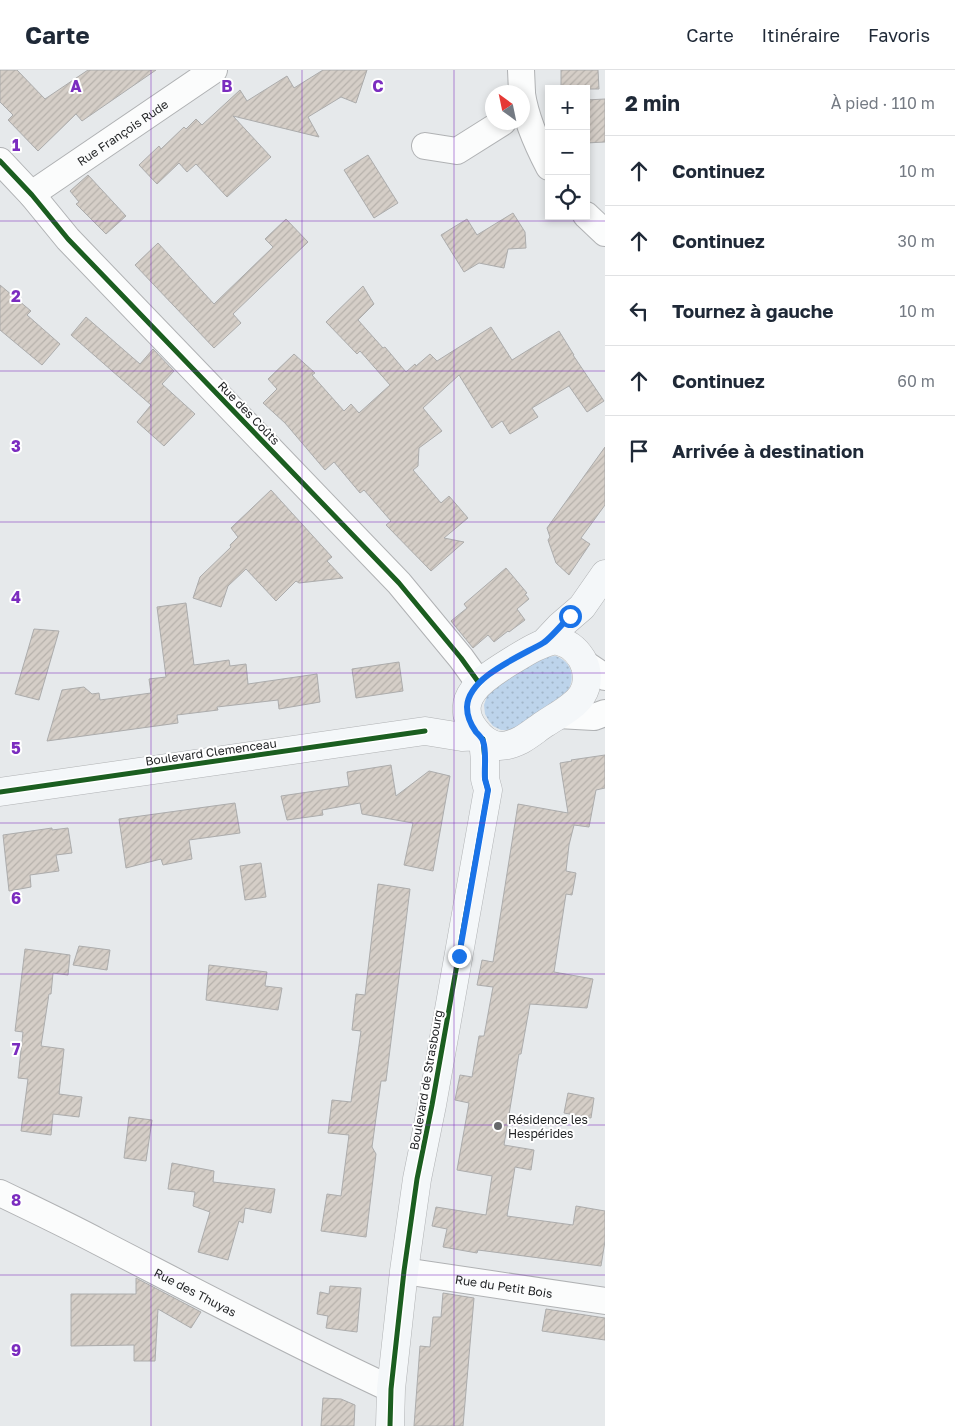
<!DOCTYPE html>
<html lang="fr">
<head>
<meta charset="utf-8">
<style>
  :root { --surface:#fff; --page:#f6f6f7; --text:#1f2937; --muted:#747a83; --line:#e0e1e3 }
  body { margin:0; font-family:"Golos Text",sans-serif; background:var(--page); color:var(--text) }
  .controls { position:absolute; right:15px; top:15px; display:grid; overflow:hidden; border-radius:0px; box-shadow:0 2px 8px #0003 }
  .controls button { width:45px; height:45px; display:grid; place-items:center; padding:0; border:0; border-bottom:1px solid var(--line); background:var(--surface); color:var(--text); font:25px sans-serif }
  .compass { position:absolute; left:485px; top:15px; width:45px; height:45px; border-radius:50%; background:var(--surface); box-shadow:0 2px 8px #0003; rotate:327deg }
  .stop { position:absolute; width:15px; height:15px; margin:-11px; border:4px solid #1a73e8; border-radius:50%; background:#fff }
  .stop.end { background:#1a73e8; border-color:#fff; box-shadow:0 1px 5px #0008 }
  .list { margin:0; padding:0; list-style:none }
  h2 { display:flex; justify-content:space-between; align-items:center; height:65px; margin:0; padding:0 20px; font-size:21px }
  h2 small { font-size:16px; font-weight:400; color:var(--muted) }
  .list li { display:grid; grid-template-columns:32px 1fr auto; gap:15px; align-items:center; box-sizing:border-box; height:70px; padding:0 20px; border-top:1px solid var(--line) }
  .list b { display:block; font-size:19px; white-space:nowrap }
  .list em { font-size:16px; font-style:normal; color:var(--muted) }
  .icon { flex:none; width:28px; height:28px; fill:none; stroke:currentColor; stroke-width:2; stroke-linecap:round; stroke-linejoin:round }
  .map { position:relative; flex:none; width:605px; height:1356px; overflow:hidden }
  header { display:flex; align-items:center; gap:30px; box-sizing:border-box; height:70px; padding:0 25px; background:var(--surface); border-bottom:1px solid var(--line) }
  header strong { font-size:24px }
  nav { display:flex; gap:28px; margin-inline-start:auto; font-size:18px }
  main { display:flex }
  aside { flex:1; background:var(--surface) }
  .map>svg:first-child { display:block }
</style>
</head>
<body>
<header>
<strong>Carte</strong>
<nav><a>Carte</a><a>Itinéraire</a><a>Favoris</a></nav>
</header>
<main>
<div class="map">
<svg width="605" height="1356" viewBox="0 0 605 1356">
  <defs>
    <pattern id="grass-dots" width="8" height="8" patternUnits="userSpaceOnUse" patternTransform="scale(1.25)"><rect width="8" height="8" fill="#bdd4eb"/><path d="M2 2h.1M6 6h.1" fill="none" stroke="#a2b6c9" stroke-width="1.8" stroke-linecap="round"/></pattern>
    <pattern id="building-hatch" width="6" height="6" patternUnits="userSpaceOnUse" patternTransform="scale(1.25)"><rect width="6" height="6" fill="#d5cec7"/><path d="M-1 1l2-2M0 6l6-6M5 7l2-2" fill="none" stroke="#b6b1ab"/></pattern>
  </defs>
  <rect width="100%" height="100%" fill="#e6e9eb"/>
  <path fill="url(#grass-dots)" d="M556,586c16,6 20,22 11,36l-54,37 -6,1h-6l-8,-4 -4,-5 -4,-7 -1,-9 4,-12 49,-34 8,-2z"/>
  <path fill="url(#building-hatch)" stroke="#acacac" d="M0,0h17l28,29 43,-29h68l-74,51 -6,-7 -38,37 -30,-31 5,-5 -13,-13z
    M323,0h44l-11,33 -15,-6 -33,20 11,20 -86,-21 38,41 -44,40 -31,-33 -9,8 -8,-9 -22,21 -18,-19 20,-19 2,3 23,-22 2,2 10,-10 6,6 38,-35 7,11 40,-25 7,12z
    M561,0h37l1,19h-38z
    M605,29v43l-19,1v-43z
    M368,85l30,48 -24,15 -30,-48z
    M88,105l38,41 -20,18 -30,-30 3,-2 -9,-11z
    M513,143l12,19 1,16 -18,1 -4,19 -25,-5 -15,9 -23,-37 26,-16 10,16z
    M286,149l22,23 -75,72 8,9 -27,25 -79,-83 23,-22 56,61 59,-57 -8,-8z
    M0,215l31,26 -4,4 33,29 -18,21 -42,-35z
    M363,216l11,18 -16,16 25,28 2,-1 21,25 9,-8 1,2 14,-12 7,7 54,-34 21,33 47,-29 15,24h-1l31,46 -17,11 -18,-26 -37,22 6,9 -28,17 -8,-13 -10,7 -33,-53 -36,33 19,23 -23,17 -1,18 -5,4 28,33 8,-7 19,22 -24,20 20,4 -33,29 -45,-46 5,-4 -27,-31 -4,3 -26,-31 -9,8 -40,-47 -22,-20 14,-14 -9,-10 26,-25 21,19 -3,2 32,36 7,-7 8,9 31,-28 -30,-34 -3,3 -31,-32z
    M86,247l54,47 13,-15 21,22 -12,13 33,30 -31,32 -27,-24 14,-17 -80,-70z
    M605,377v58l-24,33 9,6 -21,31 -13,-12 -8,-23 2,-3 -3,-9z
    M271,420l61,67 -5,4 16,17 -44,5 -3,-2 -20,20 -30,-32 -18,17 -7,21 -28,-9 7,-21 31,-30 -1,-2 8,-8 -7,-9z
    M506,498l21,25 -2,1 4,5 -12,10 8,11 -16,12 -1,-1 -14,11 -6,-7 -15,13 -22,-27 16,-13 -3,-4z
    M186,533l8,62 35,-5 1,6 16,-2 2,20 69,-10 3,28 -41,7 -1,-9 -61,7 1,3 -41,5 1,8 -131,18 15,-51 22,-3 8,7 7,-1 1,7 51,-7 -2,-14 17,-2 -9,-70z
    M34,559l25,2 -20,69 -24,-6z
    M399,592l4,29 -47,7 -4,-29z
    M605,685v33l-9,2 -7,37 -15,-2 -5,20 -3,26 10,2 -4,22 -6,-1 -12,78 39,7 -6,29 -57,-4 -9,50h-2l-15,91 30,5 -3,20 -16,-3 -8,49 66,9 3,-19 29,5v30l-4,25 -123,-16 -1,3 -34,-6 4,-18 -15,-3 4,-19 50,8 6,-39 -35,-6 12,-67 -14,-3 5,-25 12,2 7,-41h5l9,-49 -16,-2 5,-25 11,2 25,-158 50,9 -8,-50 12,-2 -1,-1z
    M391,695l5,31 33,-25 21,5 -17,95 -29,-6 9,-42 -51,-9 -2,-11 -38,7 1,5 -36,5 -6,-24 68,-10 -2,-14z
    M235,733l5,30 -51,7 3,19 -29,6 -2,-6 -35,9 -7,-49z
    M52,758v2l16,-2 4,25 -16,2 3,16 -29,4 1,12 -22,4 -6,-56z
    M261,793l5,34 -21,3 -5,-34z
    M378,814l32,5 -24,192h-5l-9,66 4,7 -10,83 -45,-6 6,-37 14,2 8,-61 -21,-2 4,-33 19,2 10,-71 -9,-1 4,-36 9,1z
    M79,876l31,4 -3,20 -34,-5z
    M25,879l45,6 -2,20 -15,-2 -2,21h-2l-8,52 23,3 -5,45 23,3 -3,20 -26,-3 -2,21 -30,-4 7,-52 -10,-1 5,-46 -8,-1z
    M209,895l58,7 -2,14 17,2 -4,22 -72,-10z
    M568,1023l26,5 -3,20 -27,-5z
    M129,1047l23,3 -6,41 -22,-3z
    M172,1093l42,8 -1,11 62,7 -4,24 -26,-5 -2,15 -4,-2 -11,39 -30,-8 12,-40 -17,-6 2,-14 -27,-3z
    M136,1208l65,34 -10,16 -33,-19 -3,52h-21v-16l-63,1v-52h65z
    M330,1216l31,2 -4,44 -31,-4 2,-12 -11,-2 3,-22 9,2z
    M443,1223l31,5 -11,128h-49l6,-80 10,1 3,-30h8z
    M546,1239l59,9v22l-63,-9z
    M323,1328l18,1 14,6 -1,21h-33z"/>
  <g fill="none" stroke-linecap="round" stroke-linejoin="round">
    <g stroke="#b0b2b4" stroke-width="28">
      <g id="street">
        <path d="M521,0l1,22"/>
        <path d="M522,24c4,26 15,50 27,73"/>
        <path d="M425,76l32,5 46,-29"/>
        <path d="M0,91l32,34 36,44 331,344 62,75 18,25"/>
        <path id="s1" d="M32,125l10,-8 172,-117"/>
        <path d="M586,145l19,18"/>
        <path d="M584,593l21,14"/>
        <path d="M558,645l36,2 11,-4"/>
        <path id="s2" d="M0,1123c33,16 67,32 99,49 97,50 193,101 292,147"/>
        <path id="s3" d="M404,1201l201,30"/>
      </g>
    </g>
    <g stroke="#b0b2b4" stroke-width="29">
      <path id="secondary" d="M555,570c13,3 20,8 27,19 6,11 7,25 0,36 -8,12 -24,20 -36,28 -8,5 -16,12 -25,17 -6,3 -14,6 -21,6 -11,-1 -19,-8 -25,-16 -24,-31 9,-52 33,-67 15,-9 29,-19 47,-23z
        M545,572l15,-16 22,-19 23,-33
        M0,722l425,-61 37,6 18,-1
        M390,1356l1,-37 13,-118 13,-92 15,-74 56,-315 -3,-11v-18l-2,-22"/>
    </g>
    <use href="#street" stroke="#fbfcfc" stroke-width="26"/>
    <use href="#secondary" stroke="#f4f7f9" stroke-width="28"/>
    <g stroke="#fff" stroke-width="8">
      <path id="cycleway" d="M0,91l32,34 36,44 331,344 62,75 18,25
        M0,722l425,-61
        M390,1356l1,-37 13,-118 13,-92 15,-74 56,-315 -3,-11v-18l-2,-22"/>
    </g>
    <use href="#cycleway" stroke="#1b5e20" stroke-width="5"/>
  </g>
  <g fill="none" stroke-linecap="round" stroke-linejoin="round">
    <path stroke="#1a73e8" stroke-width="6" d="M459,886l29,-166c-1,-4 -2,-7 -3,-11 -1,-12 2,-26 -2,-38 -1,-3 -4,-6 -7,-9 -5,-7 -9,-16 -9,-25 1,-30 54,-51 76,-64 7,-4 20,-20 27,-27"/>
  </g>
  <path fill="none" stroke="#7b2cbf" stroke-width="1" stroke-opacity="0.55" d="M151,0v1356M302,0v1356M454,0v1356M0,151h605M0,301h605M0,452h605M0,603h605M0,753h605M0,904h605M0,1055h605M0,1205h605"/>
  <circle fill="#656769" stroke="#fff" stroke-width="2" cx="498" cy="1056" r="5"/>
  <g text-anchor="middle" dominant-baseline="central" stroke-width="4" stroke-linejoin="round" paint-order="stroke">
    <g font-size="12" fill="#1f2123" stroke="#fff">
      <text stroke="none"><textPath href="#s1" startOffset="110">Rue François Rude</textPath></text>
      <text transform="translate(249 343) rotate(46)">Rue des Coûts</text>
      <text transform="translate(211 682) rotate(-8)">Boulevard Clemenceau</text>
      <text transform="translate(426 1010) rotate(-80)">Boulevard de Strasbourg</text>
      <text stroke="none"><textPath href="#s3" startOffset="101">Rue du Petit Bois</textPath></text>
      <text stroke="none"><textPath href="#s2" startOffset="219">Rue des Thuyas</textPath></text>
    </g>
    <g font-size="12" fill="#1f2123" stroke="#fff" text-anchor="start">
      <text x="508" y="1049">Résidence les<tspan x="508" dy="14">Hespérides</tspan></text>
    </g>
  </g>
  <g font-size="16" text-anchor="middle" font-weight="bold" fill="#7b2cbf" stroke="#fff" stroke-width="4" stroke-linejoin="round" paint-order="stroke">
    <text x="76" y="22">A</text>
    <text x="227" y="22">B</text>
    <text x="378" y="22">C</text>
    <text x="16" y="81">1</text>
    <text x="16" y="232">2</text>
    <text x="16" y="382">3</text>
    <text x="16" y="533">4</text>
    <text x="16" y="684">5</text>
    <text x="16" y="834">6</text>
    <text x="16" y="985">7</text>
    <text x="16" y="1136">8</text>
    <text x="16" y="1286">9</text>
  </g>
</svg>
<div class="controls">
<button>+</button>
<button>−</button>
<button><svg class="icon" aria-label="locate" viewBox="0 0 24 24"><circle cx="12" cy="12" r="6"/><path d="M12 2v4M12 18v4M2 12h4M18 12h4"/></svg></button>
</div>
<svg class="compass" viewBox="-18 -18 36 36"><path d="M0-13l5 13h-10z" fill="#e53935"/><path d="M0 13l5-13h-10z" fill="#747a83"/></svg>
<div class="stop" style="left:570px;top:546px"></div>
<div class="stop end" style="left:459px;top:886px"></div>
</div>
<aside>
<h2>2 min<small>À pied · 110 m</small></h2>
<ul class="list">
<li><svg class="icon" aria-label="ahead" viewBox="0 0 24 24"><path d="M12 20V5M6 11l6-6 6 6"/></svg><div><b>Continuez</b></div><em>10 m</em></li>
<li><svg class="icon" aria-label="ahead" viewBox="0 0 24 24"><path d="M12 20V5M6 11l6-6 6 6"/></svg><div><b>Continuez</b></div><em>30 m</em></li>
<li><svg class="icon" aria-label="left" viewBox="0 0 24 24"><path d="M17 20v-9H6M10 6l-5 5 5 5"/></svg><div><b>Tournez à gauche</b></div><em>10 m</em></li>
<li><svg class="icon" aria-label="ahead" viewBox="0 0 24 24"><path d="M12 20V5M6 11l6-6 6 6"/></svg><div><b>Continuez</b></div><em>60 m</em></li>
<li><svg class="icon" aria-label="arrive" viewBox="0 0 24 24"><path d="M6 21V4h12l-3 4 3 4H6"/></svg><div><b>Arrivée à destination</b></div></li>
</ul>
</aside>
</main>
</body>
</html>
